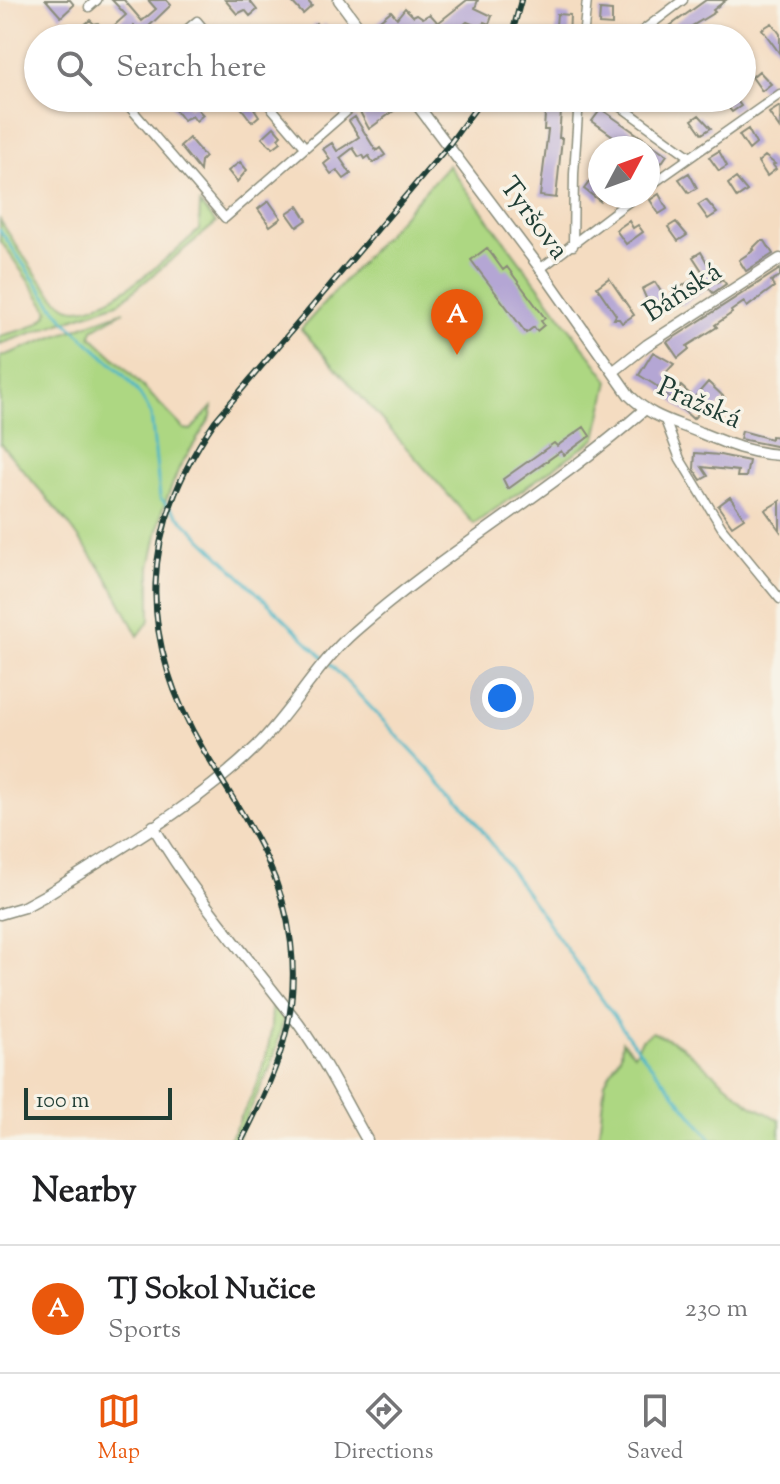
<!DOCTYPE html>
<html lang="en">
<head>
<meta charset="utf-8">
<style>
  :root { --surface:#fff; --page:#f6f6f6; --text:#202124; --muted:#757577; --line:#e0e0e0; --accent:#ea580c }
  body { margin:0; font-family:"Sorts Mill Goudy",serif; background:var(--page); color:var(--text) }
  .compass { position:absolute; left:588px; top:136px; width:72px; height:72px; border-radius:50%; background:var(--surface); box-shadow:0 2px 6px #0004; rotate:49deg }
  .scale { position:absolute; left:24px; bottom:20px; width:148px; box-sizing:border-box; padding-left:8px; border:4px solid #1f3d34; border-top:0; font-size:22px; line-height:28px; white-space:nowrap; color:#1f3d34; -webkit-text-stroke:6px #f7f3e8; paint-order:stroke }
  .you { position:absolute; left:502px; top:698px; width:28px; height:28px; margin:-20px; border:6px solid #fff; border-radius:50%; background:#1a73e8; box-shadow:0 0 0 12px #1a73e833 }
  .badge { display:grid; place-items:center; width:52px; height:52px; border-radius:50%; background:var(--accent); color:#fff; font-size:26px; font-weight:700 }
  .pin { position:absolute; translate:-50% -66px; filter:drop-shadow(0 2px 4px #0008) }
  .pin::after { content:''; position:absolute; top:42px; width:28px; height:24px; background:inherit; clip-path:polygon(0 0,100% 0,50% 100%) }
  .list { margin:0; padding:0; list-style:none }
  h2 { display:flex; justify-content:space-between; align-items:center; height:104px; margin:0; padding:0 32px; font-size:34px }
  h2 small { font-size:26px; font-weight:400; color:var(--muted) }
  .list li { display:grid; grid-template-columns:52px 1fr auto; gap:24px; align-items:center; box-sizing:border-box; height:128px; padding:0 32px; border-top:2px solid var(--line) }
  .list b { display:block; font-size:30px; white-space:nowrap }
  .list p { margin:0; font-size:26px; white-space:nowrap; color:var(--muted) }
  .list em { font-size:26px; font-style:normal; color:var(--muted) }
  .icon { flex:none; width:44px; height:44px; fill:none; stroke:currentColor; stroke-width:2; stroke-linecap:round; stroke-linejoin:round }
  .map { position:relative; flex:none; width:780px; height:1140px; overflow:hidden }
  .search { position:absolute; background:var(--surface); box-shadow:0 2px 6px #0004; left:24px; right:24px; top:24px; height:88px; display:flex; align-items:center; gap:20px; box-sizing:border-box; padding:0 28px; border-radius:44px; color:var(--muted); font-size:30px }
  .sheet { height:232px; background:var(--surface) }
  nav { display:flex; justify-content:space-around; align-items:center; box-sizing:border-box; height:112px; border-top:2px solid var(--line); background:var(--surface); font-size:22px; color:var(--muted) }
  nav a { display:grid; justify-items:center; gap:4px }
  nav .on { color:var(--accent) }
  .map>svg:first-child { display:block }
</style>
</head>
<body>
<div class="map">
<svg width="780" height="1140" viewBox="0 0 780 1140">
  <rect width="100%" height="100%" fill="#f7f3e8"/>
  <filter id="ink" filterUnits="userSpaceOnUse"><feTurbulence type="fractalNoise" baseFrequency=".0125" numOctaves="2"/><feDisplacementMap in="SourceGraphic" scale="16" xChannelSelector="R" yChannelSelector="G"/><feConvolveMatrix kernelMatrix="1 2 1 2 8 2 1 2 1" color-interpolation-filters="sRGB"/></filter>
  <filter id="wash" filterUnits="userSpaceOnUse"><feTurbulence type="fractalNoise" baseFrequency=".006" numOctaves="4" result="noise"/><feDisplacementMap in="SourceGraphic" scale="32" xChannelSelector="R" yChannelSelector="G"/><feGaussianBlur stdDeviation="1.8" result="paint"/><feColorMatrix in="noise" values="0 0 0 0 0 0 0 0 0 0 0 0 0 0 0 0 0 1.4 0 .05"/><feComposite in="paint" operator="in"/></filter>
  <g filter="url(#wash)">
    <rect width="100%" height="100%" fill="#f4dcc1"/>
    <path fill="#add782" stroke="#668a5b" stroke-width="2" d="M448,165l161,216 -13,57 -122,86 -173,-195z
      M200,204l16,19 -96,79 -120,42v-8c16,-5 42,-8 49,-25l-49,-71v-20c15,23 43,69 64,85 31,22 112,-55 135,-75z
      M124,311l-31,18 -2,7 29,27 64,66 7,1 21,-23 -1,10 -32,51 -17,43 -12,56v53l-12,16 -31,-59 -39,-54 -68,-80v-86z
      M271,1007l13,11 -12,45 -36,77h-7c22,-40 46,-86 42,-133z
      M652,1032l28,13 71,60 29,15v20h-182l7,-58 16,-28 1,-13 12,13 8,-14z"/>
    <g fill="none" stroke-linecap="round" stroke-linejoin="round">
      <path stroke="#4ab6c6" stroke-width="3" d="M0,230c21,30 41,63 65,90 29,31 69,55 86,95l9,83 164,160
        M329,663l141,150 163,230 79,97"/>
    </g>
    <g id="blocks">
      <path fill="#b4a6d4" d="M46,0h24l4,5 -13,12z
        M112,0h12l18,21 14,-12 -8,-9h18l5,5 -30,29 -7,-8 -14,12h-6l-6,-7 18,-16z
        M225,0h24l8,10 -7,6 -5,-6 -8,4z
        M290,0h17l5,6 -9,8z
        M467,0h11l-3,8 17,8 -3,8 -5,-2 -2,6 -15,-6 -20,16h-36l-11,-14 -17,13 -9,-12 17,-14 6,7 8,-10 8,8 4,-2 6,4 7,-4 8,9z
        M706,0h20l-13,10 2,2 -31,19 2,2 -7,5h-12l-4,-5 4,-5z
        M600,10l12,1v14l-13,-1z
        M557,14l13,1 -1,23h-14z
        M90,20l4,4 4,-1 8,9 -6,6h-15l-7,-8z
        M316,23l4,5 5,-4 8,11 -5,3h-12l-7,-9z
        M772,23l8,11v20l-18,-25z
        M759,71l12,13 -9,7 -10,-14z
        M179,98l11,10 4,-3 9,10 -7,6 -4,-5 -9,4 -12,-15z
        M234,98h13l12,18 -7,6z
        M386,98h6l7,9 -30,22 -10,-19 7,-6 3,5z
        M546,98h16l-3,40h3l-6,60 -16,-2 8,-66h-4z
        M721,98h14l6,8 -9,6z
        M780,106v23l-11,-16z
        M601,109l66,46 -9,13 -10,-7v-13h-18l-38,-27z
        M699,115l12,13 -9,6 -10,-14z
        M355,117l21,34 4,-3 5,7 -12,8 -4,-7 -4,3 -2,-4 -4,2 -6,-9 -13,10 11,16 -7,5 -7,-9 -6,4 -7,-10 6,-5 -7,-10 9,-6 5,8 22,-14 -10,-16z
        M274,127l7,8 -3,3 3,4 -8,6 -11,-10z
        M748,129l8,15 -7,6 -10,-15z
        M189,138l16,19 -4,4 -1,10 -20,-25z
        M719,151l8,15 -8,5 -10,-14z
        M765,156l10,8 -2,1 3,4 -9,7 -9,-14z
        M240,162l7,8 -10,12 -9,-11z
        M689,173l8,15 -8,5 -10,-14z
        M593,177l7,5v19l-16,-12z
        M736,178l11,13 -10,7 -9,-14z
        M659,194l8,15 -8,5 -9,-14z
        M706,200l11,13 -9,6 -10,-14z
        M269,201l12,17 -11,8 -12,-17z
        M298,206l9,14 -10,7 -10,-14z
        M629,221l4,7 5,-3 5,7 -17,12 -10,-14z
        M676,222l11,13 -9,6 -10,-14z
        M760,241h5l8,13 -27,17 -7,-11 15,-10 -2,-1z
        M487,248l16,22 4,-3 38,51 -4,3 3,4 -7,6 -3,-4 -8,6 -55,-73z
        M701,252l17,30 4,-3 4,5 -13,9 -5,-6 -26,19 -10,-15 32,-17 -11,-17z
        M780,269v7l-9,5 3,6 -27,20 -3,-5 -13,9 1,2 -17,12 2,2 -30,19 2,3 -11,9 -11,-16z
        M609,278l25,37 -12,8 -3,-4h-5l2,-4 -19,-28z
        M655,282l10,16 -15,9 -8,-18z
        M653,352l21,12 -9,10 15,14 1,-2 13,12 14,-16 17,16 -3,5 -8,7 -7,-6 -14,15 -38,-34 -16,-10z
        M584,427l6,9 -26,19 -3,-4 -53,38 -5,-10 51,-36 3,3z
        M742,431l29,8v-3l9,1v10l-40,-8z
        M695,453l25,2 29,6 -3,16h-9l1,-6 -36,-4 6,9 -7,4 -7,-11z
        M730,497l14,21 -12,8 -14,-20z
        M780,501v30l-15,-21z"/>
    </g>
  </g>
  <g filter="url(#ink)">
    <use href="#blocks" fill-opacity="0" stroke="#8a8c7a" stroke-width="2"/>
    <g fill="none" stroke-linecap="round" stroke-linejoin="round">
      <g stroke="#8a8c7a" stroke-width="11">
        <path id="minor" d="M89,7l8,-7
          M177,38l20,-17 14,17
          M583,38l4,-38
          M633,38l50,-38
          M122,98l103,120 137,-120
          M263,98l42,49
          M609,98l80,58
          M648,187l132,-93
          M573,246l1,-72 5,-76
          M540,269l96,-73
          M665,420l15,39 42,69 58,71"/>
      </g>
      <g stroke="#8a8c7a" stroke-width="13">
        <path id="tertiary" d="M339,0l28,38
          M412,98l125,166 92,131c23,23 43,26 72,38 27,11 49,20 79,22
          M614,371l33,-26 133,-86
          M153,826c39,67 91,127 138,188 30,38 52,84 76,126
          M0,914l24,-7 20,-11c73,-46 151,-89 213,-150 36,-36 59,-81 98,-115 91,-80 198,-141 289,-221"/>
      </g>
      <use href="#minor" stroke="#fff" stroke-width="8"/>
      <use href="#tertiary" stroke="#fff" stroke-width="10"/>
      <g stroke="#1f3d34" stroke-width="6">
        <path id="rail" d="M511,38l10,-38
          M242,1140c34,-67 58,-120 49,-197 -9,-77 -49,-128 -87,-192 -68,-115 -65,-220 11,-330l233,-275 35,-48"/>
      </g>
      <use href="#rail" stroke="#f7f3e8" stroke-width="3" stroke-dasharray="9" stroke-linecap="butt"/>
    </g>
  </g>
  <g text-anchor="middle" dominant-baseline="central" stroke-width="7" stroke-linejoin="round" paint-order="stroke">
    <g font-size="28" fill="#1f3d34" stroke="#f7f3e8">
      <text transform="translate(533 219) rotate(53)">Tyršova</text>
      <text transform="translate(683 293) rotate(-33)">Báňská</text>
      <text transform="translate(699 404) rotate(24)">Pražská</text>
    </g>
  </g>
</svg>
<svg class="compass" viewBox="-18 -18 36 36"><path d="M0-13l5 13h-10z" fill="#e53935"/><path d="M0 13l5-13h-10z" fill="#757577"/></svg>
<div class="scale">100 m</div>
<div class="you"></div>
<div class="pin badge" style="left:457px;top:355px">A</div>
<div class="search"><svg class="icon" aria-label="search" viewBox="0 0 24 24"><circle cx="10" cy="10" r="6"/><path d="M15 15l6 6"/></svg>Search here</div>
</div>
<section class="sheet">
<h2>Nearby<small></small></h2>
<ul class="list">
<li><span class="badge">A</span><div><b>TJ Sokol Nučice</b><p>Sports</p></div><em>230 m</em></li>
</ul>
</section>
<nav>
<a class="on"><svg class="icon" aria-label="map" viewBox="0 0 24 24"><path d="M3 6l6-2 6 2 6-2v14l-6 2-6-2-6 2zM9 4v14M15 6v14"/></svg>Map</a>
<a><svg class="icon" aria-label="directions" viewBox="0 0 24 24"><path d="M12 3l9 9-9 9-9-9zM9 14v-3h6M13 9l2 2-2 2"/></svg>Directions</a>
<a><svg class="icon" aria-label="saved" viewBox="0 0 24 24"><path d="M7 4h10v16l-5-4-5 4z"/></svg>Saved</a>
</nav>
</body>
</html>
